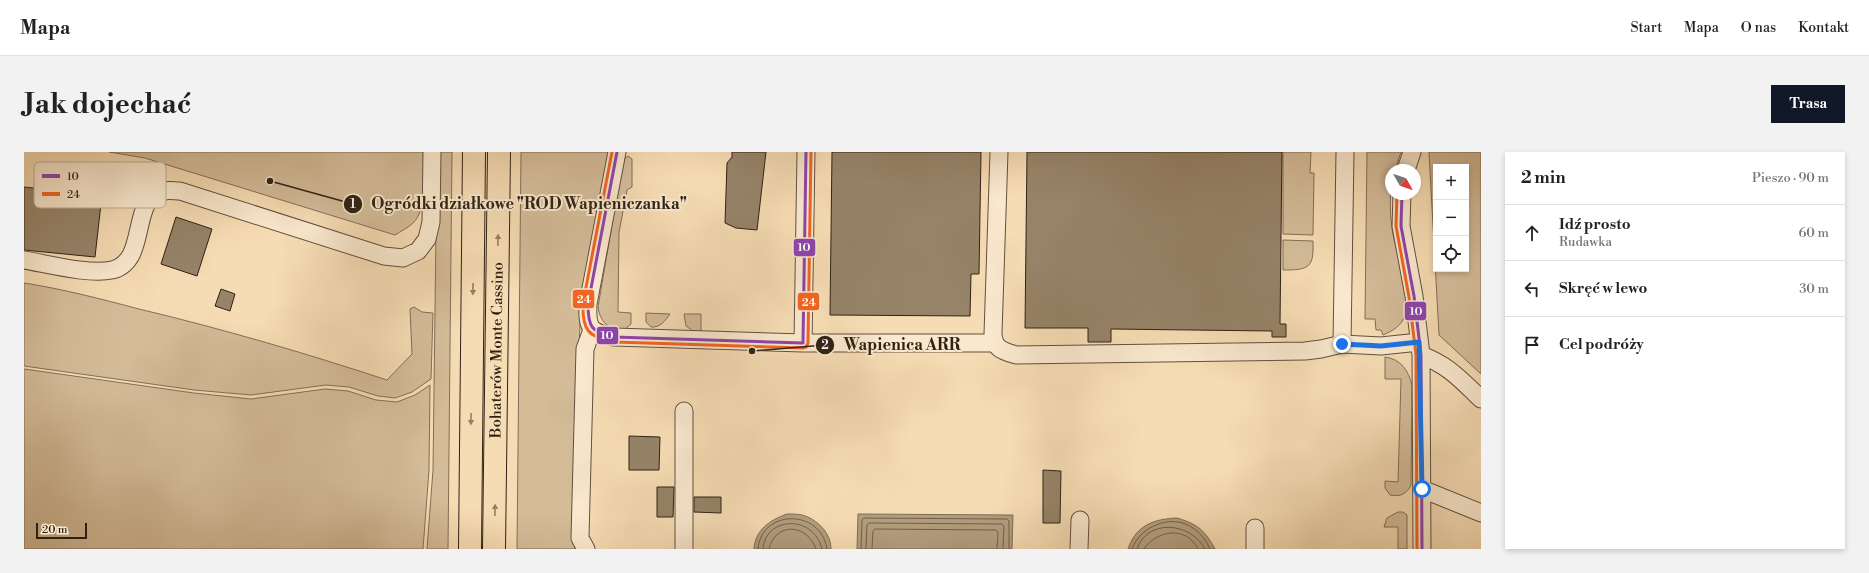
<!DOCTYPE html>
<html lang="pl">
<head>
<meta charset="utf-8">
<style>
  :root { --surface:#fff; --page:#f2f2f2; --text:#222; --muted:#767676; --line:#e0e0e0; --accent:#111827 }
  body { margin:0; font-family:"Libre Bodoni",serif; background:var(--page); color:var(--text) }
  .controls { position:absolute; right:12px; top:12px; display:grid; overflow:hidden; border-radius:0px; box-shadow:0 2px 6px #0003 }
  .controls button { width:36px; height:36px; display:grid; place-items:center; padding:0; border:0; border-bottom:1px solid var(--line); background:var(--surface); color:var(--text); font:20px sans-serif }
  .compass { position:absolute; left:1361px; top:12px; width:36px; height:36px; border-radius:50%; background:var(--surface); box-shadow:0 2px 6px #0003; rotate:130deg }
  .scale { position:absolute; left:12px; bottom:10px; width:51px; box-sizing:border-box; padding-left:4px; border:2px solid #2f2215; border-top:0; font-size:11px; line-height:14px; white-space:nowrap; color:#2f2215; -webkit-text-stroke:3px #f9e8ce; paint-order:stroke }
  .stop { position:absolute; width:12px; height:12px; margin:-9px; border:3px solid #1a73e8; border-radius:50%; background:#fff }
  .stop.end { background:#1a73e8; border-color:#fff; box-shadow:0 1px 4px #0008 }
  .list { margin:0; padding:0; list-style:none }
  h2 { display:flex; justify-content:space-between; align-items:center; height:52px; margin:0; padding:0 16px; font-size:17px }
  h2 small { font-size:13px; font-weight:400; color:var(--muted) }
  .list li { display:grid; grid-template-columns:26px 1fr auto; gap:12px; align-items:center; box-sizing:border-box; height:56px; padding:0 16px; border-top:1px solid var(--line) }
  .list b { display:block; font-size:15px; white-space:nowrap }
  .list p { margin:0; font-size:13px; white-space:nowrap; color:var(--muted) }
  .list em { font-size:13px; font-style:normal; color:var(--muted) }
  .icon { flex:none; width:22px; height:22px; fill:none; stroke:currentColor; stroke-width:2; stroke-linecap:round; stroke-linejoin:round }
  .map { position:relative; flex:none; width:1457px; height:397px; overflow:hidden; border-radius:0px }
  header { display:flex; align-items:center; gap:24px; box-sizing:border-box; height:56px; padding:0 20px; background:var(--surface); border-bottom:1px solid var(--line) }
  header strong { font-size:19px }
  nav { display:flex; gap:22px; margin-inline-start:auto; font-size:14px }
  .intro { display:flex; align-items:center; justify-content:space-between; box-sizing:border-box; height:96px; padding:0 24px }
  h1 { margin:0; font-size:28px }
  .button { padding:10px 18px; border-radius:0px; background:var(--accent); color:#fff; font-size:14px; font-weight:700 }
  main { display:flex; gap:24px; padding:0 24px }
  aside { flex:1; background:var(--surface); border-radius:0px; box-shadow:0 2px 6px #0003 }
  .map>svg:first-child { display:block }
</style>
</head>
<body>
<header>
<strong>Mapa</strong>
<nav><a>Start</a><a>Mapa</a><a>O nas</a><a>Kontakt</a></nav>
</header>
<div class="intro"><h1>Jak dojechać</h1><a class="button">Trasa</a></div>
<main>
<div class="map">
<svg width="1457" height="397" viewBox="0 0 1457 397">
  <rect width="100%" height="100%" fill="#f6dcb4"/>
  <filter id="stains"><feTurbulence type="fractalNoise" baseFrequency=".005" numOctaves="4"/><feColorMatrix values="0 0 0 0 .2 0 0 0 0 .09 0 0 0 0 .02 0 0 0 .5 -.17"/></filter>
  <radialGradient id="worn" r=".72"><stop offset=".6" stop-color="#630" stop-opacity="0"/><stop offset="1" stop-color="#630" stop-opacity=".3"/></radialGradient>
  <path fill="#d4bc99" stroke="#826f57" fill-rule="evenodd" d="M85,0h318c-1,18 0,58 -14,71 -5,5 -12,8 -18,12l-250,-77z
    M413,0h15l-4,397h-21l6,-79z
    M497,0h88l-29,170 -3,92 2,135h-62z
    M1259,0h28l-1,21h4l-1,62 -30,-1z
    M1343,0h34l-6,18h-4c0,19 -2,39 1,58 3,24 20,66 13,87 -3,11 -13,16 -22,20l-2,-5h-5l-1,-11h-10z
    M1405,0h52v222l-42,-39zM1412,15h30v102h-30z
    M604,4l4,3v28l-5,3 -8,42 -1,80 13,1v11l-8,7c-15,-2 -23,-9 -25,-24l25,-147z
    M1259,88l30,1c1,27 -4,29 -30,29z
    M0,131c39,6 77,16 115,26 84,20 166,44 248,71l25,-26 -2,-45 4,-2 8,5 11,1 -2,66 -19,13 -17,6 -17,-2 -29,-9 -23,-2 -75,10 -57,-5 -170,-24z
    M622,161l24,1c-5,7 -10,14 -19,13l-5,-5z
    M660,162h17v18l-8,-1 -7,-5z
    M1361,205c16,2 24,14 27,29l-1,99c-4,9 -11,12 -21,10l-5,-7v-7l13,1 3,-103h-16z
    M0,217l170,24 57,6 74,-10 23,2 28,9 21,2 18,-7 15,-10 -1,85 -6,79h-399z
    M1374,360h5l4,3v34h-9v-22h-14l3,-9z"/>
  <path fill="#b29d7e" stroke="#7e6c54" d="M763,362c4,0 11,0 15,1 15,4 29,18 29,34h-77c1,-19 16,-29 33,-35z
    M834,362l155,1 -1,34h-155z
    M1153,366c20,6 28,12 38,31h-87c8,-24 26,-30 49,-31z"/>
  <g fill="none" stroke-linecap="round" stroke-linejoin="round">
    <path stroke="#70604a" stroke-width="1" d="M734,397c3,-40 63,-41 69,0
      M739,397c2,-33 51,-35 59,0
      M745,397c6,-27 38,-26 47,0
      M837,397l1,-29 2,-2 143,1 2,2v28
      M842,397l1,-24 2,-2 133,1 2,2 -1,23
      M848,397l1,-18 2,-2 121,1 2,2 -1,17
      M1108,397c8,-23 40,-36 61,-21 8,6 13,12 17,21
      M1113,397c10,-31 54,-27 68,0
      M1120,397c13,-19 42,-24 54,0"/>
  </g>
  <path fill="#968368" stroke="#2f2215" d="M708,0h34l-9,78 -21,-2 -11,-5 2,-60 5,-6z
    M808,0h149l-2,122h-8l-1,42 -140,-1z
    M1003,0h255l-2,172h6v13h-14v-6l-161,-2v13h-23v-14h-63z
    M0,35l78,8 -7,62 -71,-7z
    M152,65l36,12 -15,47 -36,-12z
    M197,137l14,5 -5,17 -15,-5z
    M605,284l31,1 -1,33h-30z
    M1019,318l18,1 -1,52h-17z
    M633,335h17l-1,30h-16z
    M670,345h27v16l-27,-1z"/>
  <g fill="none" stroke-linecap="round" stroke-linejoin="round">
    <g stroke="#61503d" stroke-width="19">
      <path id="minor" d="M593,0l-29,152c-1,25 2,28 26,33l189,6h191
        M975,0l-6,182c1,15 10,17 23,21l289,-4 16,-2 21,-5 39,2 38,-4
        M1382,18l6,-18
        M1378,42l-1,32 13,70 7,59 1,194
        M0,108c24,4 65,15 88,10 38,-9 16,-74 53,-79 4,-1 10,0 15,0l204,65 19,2 15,-7 9,-12 4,-17 1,-70
        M779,191l3,-191
        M1318,192l3,-192
        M1397,203c27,10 39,24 60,44
        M1398,337l59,24
        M562,397l-6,-11 5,-189 7,-19
        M660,397v-138
        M1055,397l1,-29
        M1231,397v-21"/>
    </g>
    <g stroke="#2f2215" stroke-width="24">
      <g id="highway">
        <path d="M446,397l4,-397"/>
        <path id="s1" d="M470,397l5,-397"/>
      </g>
    </g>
    <use href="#minor" stroke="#f9e8ce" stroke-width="17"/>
    <use href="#highway" stroke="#f6dcb4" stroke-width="22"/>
    <g stroke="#f9e8ce" stroke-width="6">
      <path id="bus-1" d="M593,0l-29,152c0,23 3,28 26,33l189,6
        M1378,42l-1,32 13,70 7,59 1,194
        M779,191l3,-191"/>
    </g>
    <g stroke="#f9e8ce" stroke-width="6">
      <path id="bus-2" d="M588,0l-29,151c-1,27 5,34 31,39l189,6 3,-1 2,-4 3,-191
        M1373,42l-1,32 13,71 7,58 1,194"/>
    </g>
    <use href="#bus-1" stroke="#8e44ad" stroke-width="3"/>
    <use href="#bus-2" stroke="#f26522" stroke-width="3"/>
  </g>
  <defs><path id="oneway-solid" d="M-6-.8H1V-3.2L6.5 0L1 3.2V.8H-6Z"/></defs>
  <g fill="#927f64">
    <use href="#oneway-solid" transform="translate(474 88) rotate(-89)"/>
    <use href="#oneway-solid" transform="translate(449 137) rotate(91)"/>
    <use href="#oneway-solid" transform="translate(447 267) rotate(91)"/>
    <use href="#oneway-solid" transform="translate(471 358) rotate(-89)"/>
  </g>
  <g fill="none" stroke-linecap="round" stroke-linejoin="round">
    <path stroke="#1a73e8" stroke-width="5" d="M1318,192l39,2 38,-4 3,147"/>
  </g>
  <g text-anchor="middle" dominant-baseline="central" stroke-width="4" stroke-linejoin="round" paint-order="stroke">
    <g font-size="15" fill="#2f2215" stroke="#f9e8ce">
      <text stroke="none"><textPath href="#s1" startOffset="199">Bohaterów Monte Cassino</textPath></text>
    </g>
  </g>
  <rect x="10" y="10" width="132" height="46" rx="6" fill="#f9e8ce" stroke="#bcad96" stroke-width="1"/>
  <rect x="18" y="22" width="18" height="4" fill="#8e44ad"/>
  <rect x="18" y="40" width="18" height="4" fill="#f26522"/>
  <g font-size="11" fill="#2f2215">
    <text x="43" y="28">10</text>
    <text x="43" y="46">24</text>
  </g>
  <path fill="none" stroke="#2f2215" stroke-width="1.5" d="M246 29L329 52M728 199L801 193"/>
  <g fill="#2f2215" stroke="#f9e8ce" stroke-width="1.5">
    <circle cx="246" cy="29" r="4"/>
    <circle cx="728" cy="199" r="4"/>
    <circle cx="329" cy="52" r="10"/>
    <circle cx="801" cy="193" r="10"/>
  </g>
  <g font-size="12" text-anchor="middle" font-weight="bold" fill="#fff">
    <text x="329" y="56">1</text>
    <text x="801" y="197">2</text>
  </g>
  <g font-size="16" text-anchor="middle" font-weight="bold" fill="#2f2215" stroke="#f9e8ce" stroke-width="4" stroke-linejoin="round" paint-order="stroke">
    <text x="505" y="57">Ogródki działkowe "ROD Wapieniczanka"</text>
    <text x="878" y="198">Wapienica ARR</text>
  </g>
  <g stroke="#f9e8ce" stroke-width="1.5">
    <rect x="769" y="86" width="23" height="19" rx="4" fill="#8e44ad"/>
    <rect x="548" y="137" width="23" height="20" rx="4" fill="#f26522"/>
    <rect x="773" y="140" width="23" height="19" rx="4" fill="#f26522"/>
    <rect x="1380" y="149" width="23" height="20" rx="4" fill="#8e44ad"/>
    <rect x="572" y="174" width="23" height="19" rx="4" fill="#8e44ad"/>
  </g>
  <g font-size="11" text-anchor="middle" font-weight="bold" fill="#fff">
    <text x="780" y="99">10</text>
    <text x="560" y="151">24</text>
    <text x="785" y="154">24</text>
    <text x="1392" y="163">10</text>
    <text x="583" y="187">10</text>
  </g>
  <rect width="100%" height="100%" filter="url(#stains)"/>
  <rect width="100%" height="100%" fill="url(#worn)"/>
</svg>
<div class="controls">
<button>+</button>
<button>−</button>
<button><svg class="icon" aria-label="locate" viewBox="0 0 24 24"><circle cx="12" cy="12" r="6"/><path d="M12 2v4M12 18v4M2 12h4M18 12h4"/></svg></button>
</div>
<svg class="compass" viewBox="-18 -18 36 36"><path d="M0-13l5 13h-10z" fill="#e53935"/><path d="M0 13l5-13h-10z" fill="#767676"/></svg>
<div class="scale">20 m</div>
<div class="stop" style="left:1398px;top:337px"></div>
<div class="stop end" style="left:1318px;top:192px"></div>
</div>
<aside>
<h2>2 min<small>Pieszo · 90 m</small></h2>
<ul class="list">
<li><svg class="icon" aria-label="ahead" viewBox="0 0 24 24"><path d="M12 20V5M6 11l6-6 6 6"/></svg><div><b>Idź prosto</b><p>Rudawka</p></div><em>60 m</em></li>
<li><svg class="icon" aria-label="left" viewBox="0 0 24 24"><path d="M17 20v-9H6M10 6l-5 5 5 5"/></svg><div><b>Skręć w lewo</b></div><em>30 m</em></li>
<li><svg class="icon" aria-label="arrive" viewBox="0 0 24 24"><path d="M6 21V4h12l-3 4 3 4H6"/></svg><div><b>Cel podróży</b></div></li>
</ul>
</aside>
</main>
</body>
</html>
